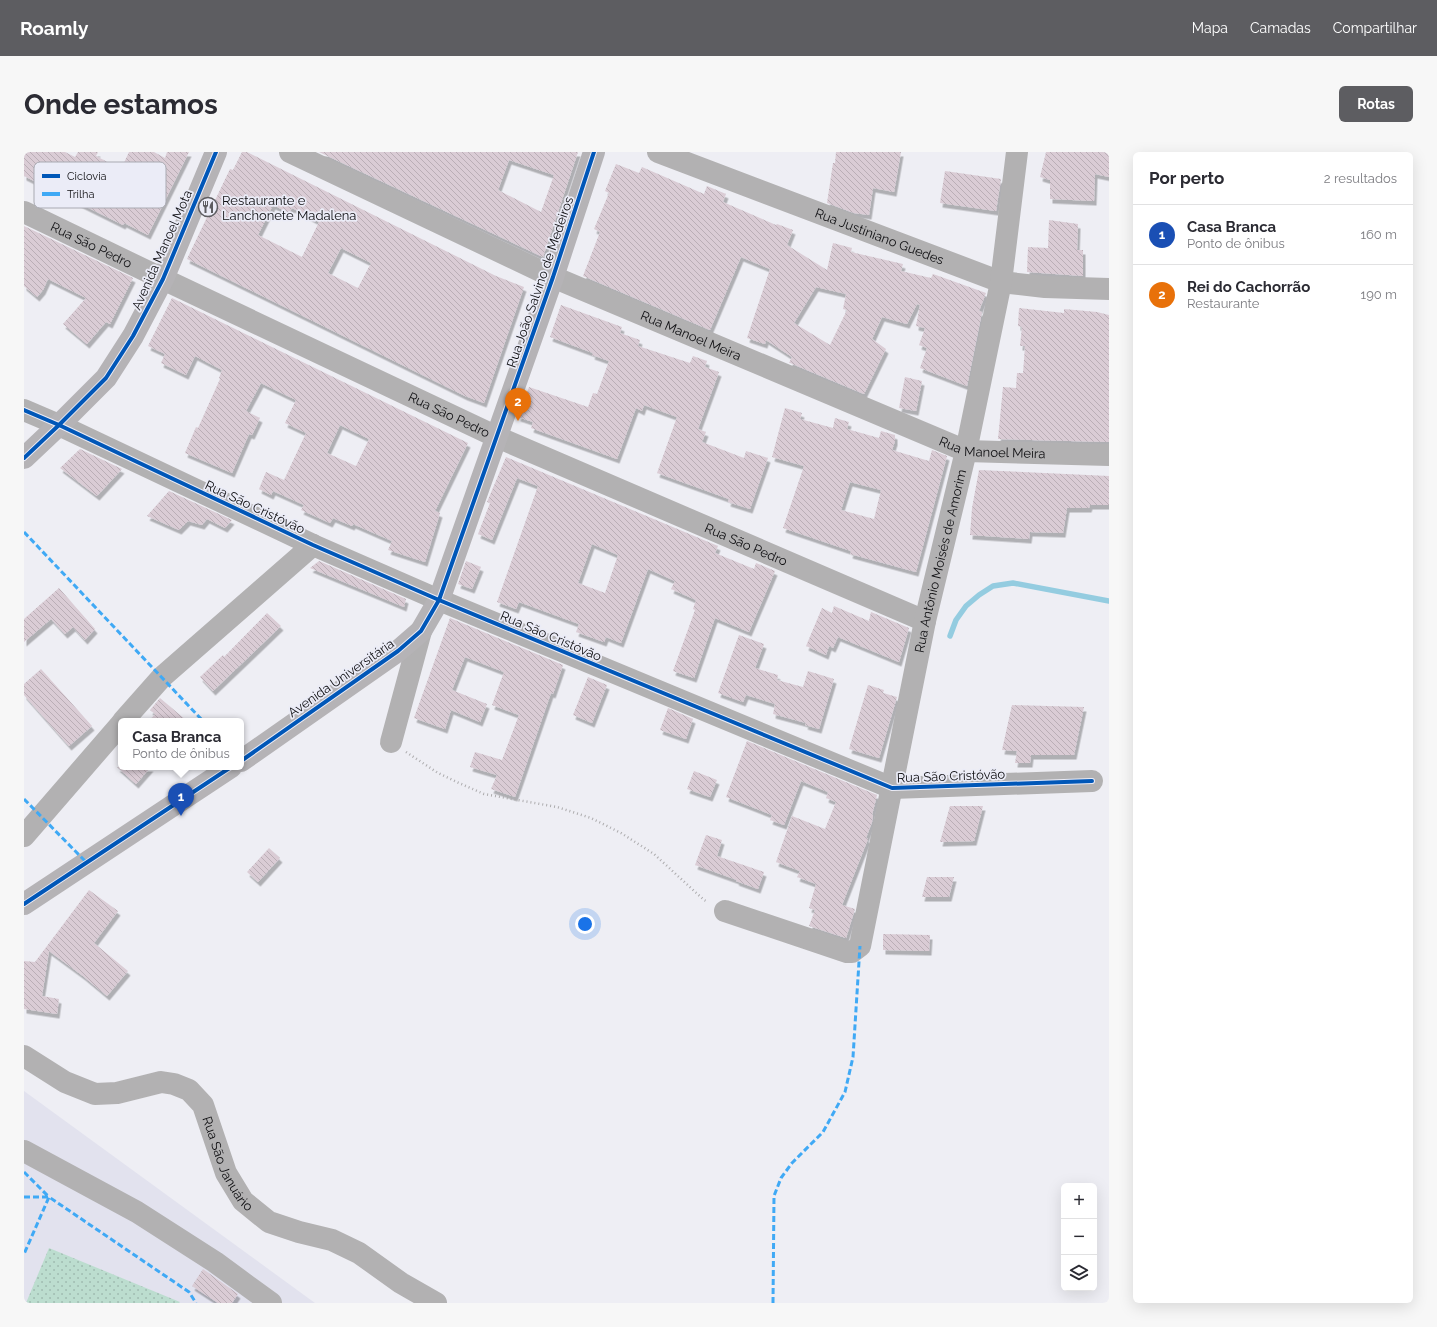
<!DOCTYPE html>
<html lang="pt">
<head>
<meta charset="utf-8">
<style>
  :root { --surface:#fff; --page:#f7f7f7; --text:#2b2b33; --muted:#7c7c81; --line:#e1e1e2; --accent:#5d5d61 }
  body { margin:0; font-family:Raleway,sans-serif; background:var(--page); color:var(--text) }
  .controls { position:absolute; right:12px; bottom:12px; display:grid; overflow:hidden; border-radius:6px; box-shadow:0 4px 16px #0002 }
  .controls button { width:36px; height:36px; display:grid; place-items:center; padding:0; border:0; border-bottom:1px solid var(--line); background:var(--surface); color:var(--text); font:20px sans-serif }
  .you { position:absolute; left:561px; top:772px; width:14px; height:14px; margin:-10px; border:3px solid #fff; border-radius:50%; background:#1a73e8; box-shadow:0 0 0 6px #1a73e833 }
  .badge { display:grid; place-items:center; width:26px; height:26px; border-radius:50%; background:var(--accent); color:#fff; font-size:13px; font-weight:700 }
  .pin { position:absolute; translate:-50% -33px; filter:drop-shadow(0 1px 2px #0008) }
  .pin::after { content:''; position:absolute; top:21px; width:14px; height:12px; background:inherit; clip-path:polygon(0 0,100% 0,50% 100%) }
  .popup { position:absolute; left:94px; top:566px; width:126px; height:52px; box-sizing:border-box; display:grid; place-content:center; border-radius:6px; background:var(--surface); filter:drop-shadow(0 1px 3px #0005); font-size:13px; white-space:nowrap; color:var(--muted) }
  .popup b { font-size:15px; color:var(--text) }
  .popup::after { content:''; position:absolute; left:50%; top:100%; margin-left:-8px; border:8px solid transparent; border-top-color:var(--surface) }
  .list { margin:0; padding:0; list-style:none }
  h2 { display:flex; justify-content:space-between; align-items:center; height:52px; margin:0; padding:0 16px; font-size:17px }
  h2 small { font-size:13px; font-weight:400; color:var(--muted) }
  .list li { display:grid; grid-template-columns:26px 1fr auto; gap:12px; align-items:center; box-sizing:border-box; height:60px; padding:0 16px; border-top:1px solid var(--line) }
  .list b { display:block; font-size:15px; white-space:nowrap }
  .list p { margin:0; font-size:13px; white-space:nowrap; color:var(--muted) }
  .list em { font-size:13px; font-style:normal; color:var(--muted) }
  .icon { flex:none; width:22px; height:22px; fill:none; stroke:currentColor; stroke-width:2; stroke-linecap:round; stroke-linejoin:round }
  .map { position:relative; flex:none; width:1085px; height:1151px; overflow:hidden; border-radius:6px }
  header { display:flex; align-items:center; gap:24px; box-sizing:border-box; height:56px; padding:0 20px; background:var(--accent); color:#fff }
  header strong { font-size:19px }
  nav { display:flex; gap:22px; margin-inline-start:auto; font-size:14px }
  .intro { display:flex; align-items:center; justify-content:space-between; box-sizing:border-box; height:96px; padding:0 24px }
  h1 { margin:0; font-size:28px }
  .button { padding:10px 18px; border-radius:6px; background:var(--accent); color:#fff; font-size:14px; font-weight:700 }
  main { display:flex; gap:24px; padding:0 24px }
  aside { flex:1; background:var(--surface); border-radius:6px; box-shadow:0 4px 16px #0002 }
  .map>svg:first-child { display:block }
</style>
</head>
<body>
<header>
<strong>Roamly</strong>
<nav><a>Mapa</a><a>Camadas</a><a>Compartilhar</a></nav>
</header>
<div class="intro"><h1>Onde estamos</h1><a class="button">Rotas</a></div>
<main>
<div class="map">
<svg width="1085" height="1151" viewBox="0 0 1085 1151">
  <defs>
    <pattern id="park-dots" width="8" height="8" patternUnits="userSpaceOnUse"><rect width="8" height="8" fill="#bcddcf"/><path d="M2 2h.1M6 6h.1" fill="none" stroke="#a0bcb1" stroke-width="1.8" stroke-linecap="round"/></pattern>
    <pattern id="building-back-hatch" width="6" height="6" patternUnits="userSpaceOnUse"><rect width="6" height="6" fill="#daccd5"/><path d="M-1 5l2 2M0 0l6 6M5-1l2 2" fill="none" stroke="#baaeb6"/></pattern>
    <filter id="shadow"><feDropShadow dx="2.5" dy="4.5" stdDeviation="0" flood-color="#0004"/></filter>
  </defs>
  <rect width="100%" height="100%" fill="#eeeef4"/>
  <path fill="#e2e2ee" d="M0,939l291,212h-291z"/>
  <path fill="url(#park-dots)" d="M25,1096l131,54 -1,1h-153z"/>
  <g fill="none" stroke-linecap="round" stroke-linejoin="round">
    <path stroke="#94cce0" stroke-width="5.5" d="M926,484l6,-16 10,-14 13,-11 14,-9 20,-3 96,18"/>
  </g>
  <path fill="url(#building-back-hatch)" fill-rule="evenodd" filter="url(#shadow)" d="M0,0h41l10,5 3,-5h20l-2,4 25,13 8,-17h25l11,6 2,-6h22l-41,83 -24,-12 -1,2 -99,-49z
    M218,0h5l249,124 28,11 -40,116 -19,-7 -278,-137 43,-90 3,1zM249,53l16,8 3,-5 27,14 -17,35 -44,-22zM317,96l30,15 -13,25 -30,-15z
    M295,0h259l-35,105zM485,8l45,15 -13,37 -43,-22z
    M812,0h65l-7,40 -21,-4 -4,27 -15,-2 -27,-10 6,-40h2z
    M1022,0h63v25l-14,-3 -1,27 -44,-2v-19l-10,-3z
    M592,12l23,9 3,-6 62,27 3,-8 19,8 -3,8 53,23 1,-1 16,6 -6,15 40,25 6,-27 19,5 -1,4 52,12 -2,7 30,7 2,-4 53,19 -7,18 3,1 -15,74 -47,-18 7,-20 -8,-3 6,-17 -9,-2 4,-21 -3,-1 -10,20 -25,-7 -10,22 14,10 -22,45 -74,-31h-1l3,-6 -26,-17 -1,4 -18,-6 23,-69 -29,-12 -31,73 -127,-54 17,-44 -6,-3 15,-36 -4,-2zM792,135l30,7 -3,15 4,1 -17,35 -36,-22z
    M921,19l56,8 -5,32 -56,-8z
    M1025,68l29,4 -1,26h6v26l-56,-4 1,-25 20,1z
    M0,74l109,52 -23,46 -4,-2 -19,22 -24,-20 23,-26 -38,-19 -5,11 -6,7 -13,-11z
    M148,146l296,145 -33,68 5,2 -15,49 -37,-12 4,-9 -39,-17 -1,2 -19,-8 -3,5 -29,-13 3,-5 -31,-14 -2,4 -12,-6 7,-17 18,8 22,-47 -21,-10 11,-23 -35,-17 -15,28 14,7 -8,17 -3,-1 -17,39 -47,-20 11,-26 2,1 22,-49 -1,-1 3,-8 -27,-14 -9,19 -25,-12 4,-9 -17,-8zM316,273l29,14 -13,27 -29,-13z
    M537,153l61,22 -2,6 20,7 -2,6 52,17 3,-7 14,5 -2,6 14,5 -21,57 8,3 -4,10 42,16 2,-7 22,7 -18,51 -22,-7 1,-3 -72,-26 20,-56 -33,-12 -2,6 -6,-3 -19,51 -86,-31 2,-6 -15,-5 11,-30 59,20 5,-14 4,1 12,-33 -17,-6 1,-2 -43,-16z
    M995,156l45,5v-4l33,3 12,3v127l-111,-3 5,-52 13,1 1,-15h6l2,-27h-5l2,-19 -4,-1z
    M881,225l17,4 -6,30 -17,-3z
    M761,256l17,5 -2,6 33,9 2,-10 14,4 -2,7 32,9 2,-7 14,4v6l-3,9 37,11 3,-11 15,6 -31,116 -66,-18 1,-3 -68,-23 21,-62 -32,-9zM826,330l31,8 -7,29 -33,-9z
    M56,297l42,20 -25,27 -37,-28z
    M482,305l212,89 -3,7 39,16 2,-6 19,8 -26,61 -34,-14 -21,60 -21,-7 22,-61 -2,-1 3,-9 -25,-11 4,-8 -27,-12 -27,74 -15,-6 -2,5 -28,-10 3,-8 -60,-22 -3,7 -19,-7 41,-116 -21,-8 -25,62 -14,-6 12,-31 -3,-1zM568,392l26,11 -13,38 -27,-10z
    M955,318l130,6v29h-19l-1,3h-22l-4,25 -33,-1 -1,7 -59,-4 2,-27z
    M145,339l63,29 -7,8 -18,-9 -5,6 -14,-4 -9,9 -32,-14z
    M295,409l87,38 -2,8 -94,-39z
    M442,409l15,6 -9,22 -14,-5z
    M35,436l36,41 -10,11 -12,-13 -8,7 -14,-15 -27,23v-23z
    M810,454l35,15 2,-9 38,16 -10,34 -61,-25 -5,11 -4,-2 -3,9 -20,-9 16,-38 10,5z
    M243,461l14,13 -68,65 -13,-14 23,-22 1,2z
    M426,466l113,47 -10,29 -2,-1 -36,104 -24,-8 6,-14 -27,-8 5,-15 27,8 17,-45 -27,-10 12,-33 -39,-15 -13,33 35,14 -7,18 -29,-12 -6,19 -31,-11z
    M715,483l25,9 -9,24 23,7 -1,5 26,7 5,-16 26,8 -15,50 -14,-4 1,-2 -33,-9 2,-10 -29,-9 -3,7 -25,-9z
    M17,517l51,57 -23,20 -45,-51v-11z
    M564,525l19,8 -15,38 -19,-8z
    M844,533l16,5 -1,3 14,4 -18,61 -30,-9z
    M136,546l27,23h-38l6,-7 -5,-4z
    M988,553l72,2 -10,48h-43l-1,8h-15l2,-12 -15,-1z
    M644,556l25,11 -7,20 -26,-9z
    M723,589l130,54 -5,20h1l-1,7 -6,16 2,1 -26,66 13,4 -9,29 -37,-12 6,-16 -6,-2 7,-24 -19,-7 3,-6 -24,-9 16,-46 33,13 11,-27 -10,-4 2,-6 -27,-11 -17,44 -14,-5 2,-5 -46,-18z
    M93,615h34l-15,17z
    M670,619l23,9 -7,17 -23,-8z
    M926,654h33l-9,35 -34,1z
    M682,683l16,5 -5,16 47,16 -6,17 -22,-8 1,-1 -42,-15z
    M245,696l11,10 -22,24 -11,-10z
    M903,725h27l-5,20h-27z
    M65,738l29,21 -24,32 34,28 -21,25 -24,-20 -34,-25 -7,45 17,3 -2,15 -33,-5v-48l11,1z
    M859,782l47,1 -1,16 -46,-1z
    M179,1117l35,25 -6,9h-14l-26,-17z"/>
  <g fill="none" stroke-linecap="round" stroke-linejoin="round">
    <path stroke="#adacae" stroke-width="2.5" stroke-dasharray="1 3" stroke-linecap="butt" d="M382,600l32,21 21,10 25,11 73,13 34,11 30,15 33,21 50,46 4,2"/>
    <g stroke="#b2b1b2" stroke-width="22">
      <path id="s1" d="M266,0l263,125 413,174 143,4"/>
      <path id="s2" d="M634,0l343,130 44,5 64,2"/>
      <path id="s3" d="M0,60l139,67 334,158 428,184"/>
      <path d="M0,258l35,15 254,120 126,55 453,188 200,-7"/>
      <path d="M99,569l39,-44 151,-132"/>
      <path d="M367,590l30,-111"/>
      <path d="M0,684l97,-112"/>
      <path id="s4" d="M701,759l122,41h5l8,-6 65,-325 41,-170 35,-169 16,-130"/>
      <path id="s5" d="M0,904l41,26 30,12 22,-1 44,-11 13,2 15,6 14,15 23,68 17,28 26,21 30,10 33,8 27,13 42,30 35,20"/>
      <path d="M0,999l113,61 78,50 56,41"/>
    </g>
    <path stroke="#b5b3b6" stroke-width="22" d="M0,306l35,-33 47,-47 27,-42 30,-57 53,-127
      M217,609l157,-110 23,-20 18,-31 114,-323 41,-125
      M0,752l207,-137"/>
    <path stroke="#3fa9f5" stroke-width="3" stroke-dasharray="6 3" stroke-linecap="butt" d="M0,380l179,189
      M0,647l62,63
      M0,1020l25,25 -25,57
      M0,1045h25l140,95 7,11
      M749,1151l1,-107 7,-18 11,-15 31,-31 22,-40 8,-35 7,-111"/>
    <g stroke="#ebecf7" stroke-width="6">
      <path id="cycleway" d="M0,258l35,15 254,120 126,55 453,188 200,-7
        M0,306l35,-33 47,-47 27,-42 30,-57 53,-127
        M217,609l157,-110 23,-20 18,-31 114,-323 41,-125
        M0,752l207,-137"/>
    </g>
    <use href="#cycleway" stroke="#0057b8" stroke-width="4"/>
  </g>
  <defs>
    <g id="restaurant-ring" transform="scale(1)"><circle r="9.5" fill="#ebecf7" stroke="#5d5d61" stroke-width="1.5"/><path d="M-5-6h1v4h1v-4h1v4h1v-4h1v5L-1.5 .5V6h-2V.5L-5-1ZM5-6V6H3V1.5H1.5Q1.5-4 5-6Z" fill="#5d5d61"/></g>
  </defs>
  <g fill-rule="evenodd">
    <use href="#restaurant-ring" x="184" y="55"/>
  </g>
  <g text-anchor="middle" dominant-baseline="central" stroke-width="3.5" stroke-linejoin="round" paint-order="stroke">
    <g font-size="13" fill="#0f0f12" stroke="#ebecf7" text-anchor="start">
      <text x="198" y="48">Restaurante e<tspan x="198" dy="15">Lanchonete Madalena</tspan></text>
    </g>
    <g font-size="13" fill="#0f0f12" stroke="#ebecf7">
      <text stroke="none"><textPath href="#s2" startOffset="237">Rua Justiniano Guedes</textPath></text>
      <text stroke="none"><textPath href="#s3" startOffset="75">Rua São Pedro</textPath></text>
      <text transform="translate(138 98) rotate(-66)">Avenida Manoel Mota</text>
      <text transform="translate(516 130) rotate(-71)">Rua João Salvino de Medeiros</text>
      <text stroke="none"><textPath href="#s1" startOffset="441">Rua Manoel Meira</textPath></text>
      <text stroke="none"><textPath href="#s3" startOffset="471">Rua São Pedro</textPath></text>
      <text stroke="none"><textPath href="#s1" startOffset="765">Rua Manoel Meira</textPath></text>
      <text transform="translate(231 355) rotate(25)">Rua São Cristóvão</text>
      <text stroke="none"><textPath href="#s3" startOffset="795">Rua São Pedro</textPath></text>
      <text stroke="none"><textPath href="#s4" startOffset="537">Rua Antônio Moisés de Amorim</textPath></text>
      <text transform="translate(527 484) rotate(23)">Rua São Cristóvão</text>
      <text transform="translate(317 526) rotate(-35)">Avenida Universitária</text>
      <text transform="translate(927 624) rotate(-2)">Rua São Cristóvão</text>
      <text stroke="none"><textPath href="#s5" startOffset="262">Rua São Januário</textPath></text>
    </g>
  </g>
  <rect x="10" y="10" width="132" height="46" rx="6" fill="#ebecf7" stroke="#a9aab2" stroke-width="1"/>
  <rect x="18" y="22" width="18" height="4" fill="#0057b8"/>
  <rect x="18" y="40" width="18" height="4" fill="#3fa9f5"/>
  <g font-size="11" fill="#0f0f12">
    <text x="43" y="28">Ciclovia</text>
    <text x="43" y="46">Trilha</text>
  </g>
</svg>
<div class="controls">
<button>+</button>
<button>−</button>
<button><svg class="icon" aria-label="layers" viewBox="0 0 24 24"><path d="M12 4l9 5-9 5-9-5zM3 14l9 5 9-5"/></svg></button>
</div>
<div class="you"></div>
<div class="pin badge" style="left:157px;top:664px;background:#1a4fb4">1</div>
<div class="popup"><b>Casa Branca</b>Ponto de ônibus</div>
<div class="pin badge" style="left:494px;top:269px;background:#e8710a">2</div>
</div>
<aside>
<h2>Por perto<small>2 resultados</small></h2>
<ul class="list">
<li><span class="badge" style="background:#1a4fb4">1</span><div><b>Casa Branca</b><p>Ponto de ônibus</p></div><em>160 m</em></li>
<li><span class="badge" style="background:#e8710a">2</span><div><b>Rei do Cachorrão</b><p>Restaurante</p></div><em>190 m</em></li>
</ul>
</aside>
</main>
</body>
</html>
